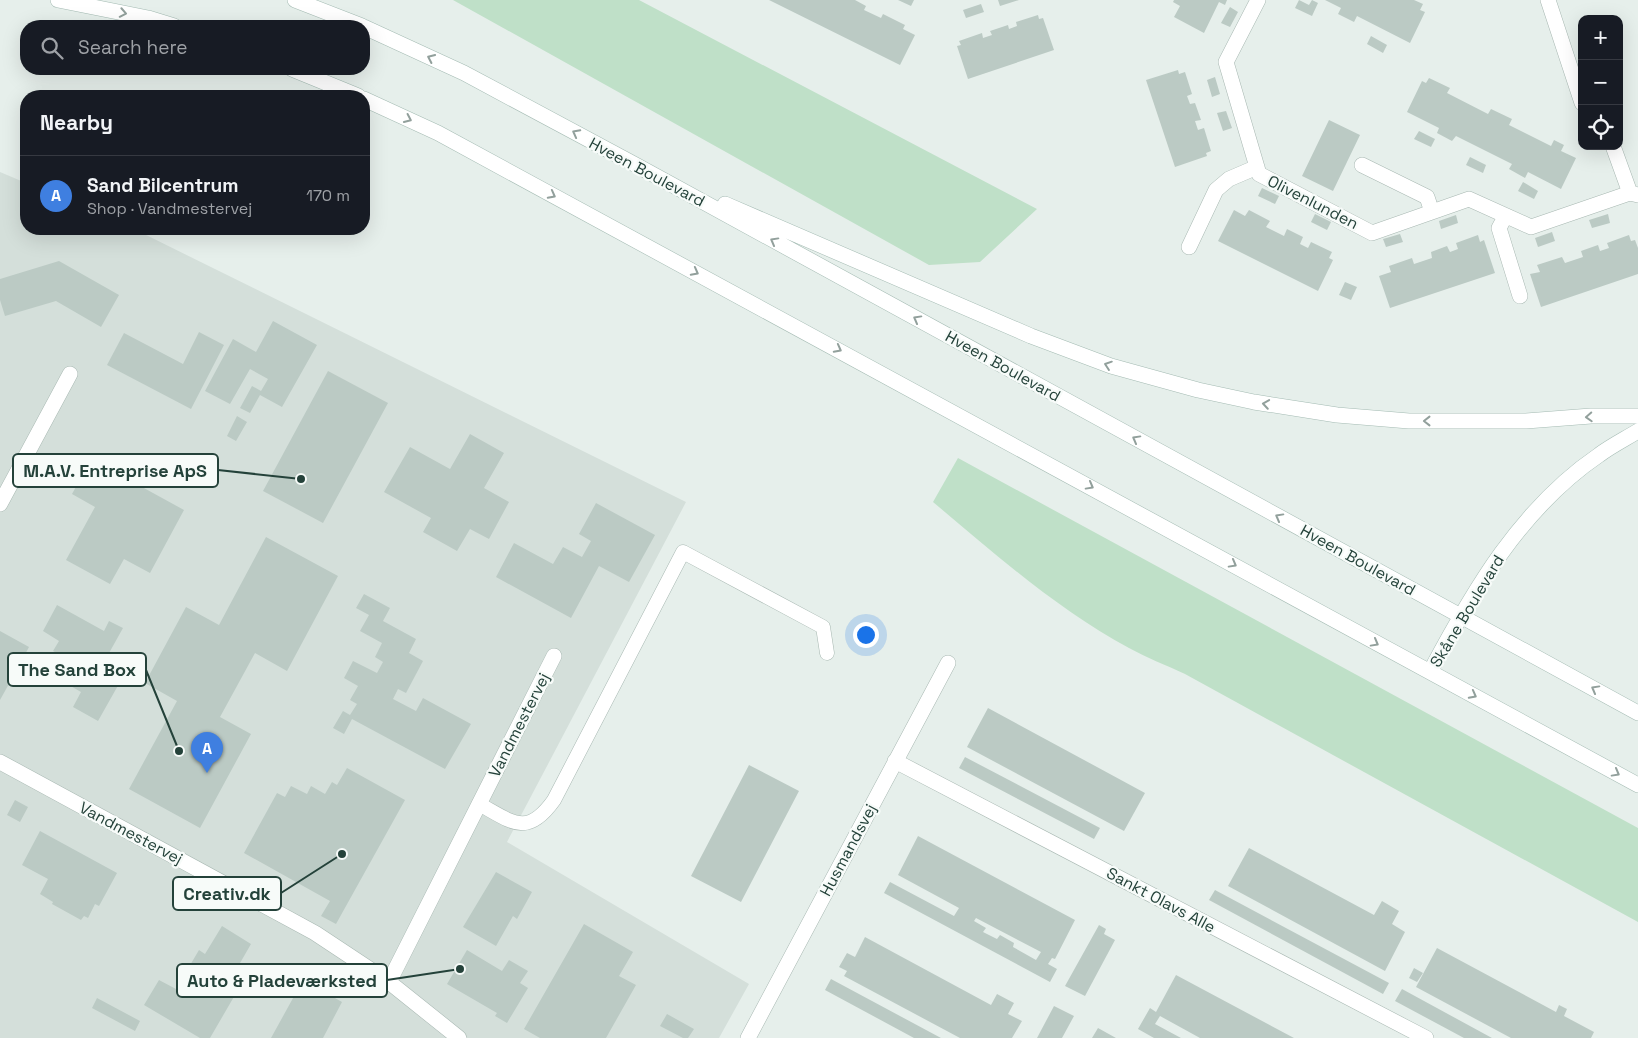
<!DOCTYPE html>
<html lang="en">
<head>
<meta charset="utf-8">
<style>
  :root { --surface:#171b24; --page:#242831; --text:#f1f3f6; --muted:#9ea1a6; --line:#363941; --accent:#f4845f }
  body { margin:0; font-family:"Space Grotesk",sans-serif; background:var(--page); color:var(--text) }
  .controls { position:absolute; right:15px; top:15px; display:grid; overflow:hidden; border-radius:10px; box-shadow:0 5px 20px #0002 }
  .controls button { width:45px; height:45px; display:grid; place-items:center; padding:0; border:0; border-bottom:1px solid var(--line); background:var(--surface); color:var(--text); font:25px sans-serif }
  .you { position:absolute; left:865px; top:634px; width:18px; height:18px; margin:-12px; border:4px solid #fff; border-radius:50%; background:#1a73e8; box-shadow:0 0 0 8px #1a73e833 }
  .badge { display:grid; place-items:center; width:32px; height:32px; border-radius:50%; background:var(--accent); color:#fff; font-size:16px; font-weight:700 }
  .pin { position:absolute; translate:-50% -41px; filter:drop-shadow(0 1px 2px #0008) }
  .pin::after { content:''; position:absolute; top:26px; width:18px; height:15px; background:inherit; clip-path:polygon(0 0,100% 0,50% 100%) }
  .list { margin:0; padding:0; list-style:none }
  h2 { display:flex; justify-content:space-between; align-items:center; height:65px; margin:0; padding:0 20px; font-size:21px }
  h2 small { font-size:16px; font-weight:400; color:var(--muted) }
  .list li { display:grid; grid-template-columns:32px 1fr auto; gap:15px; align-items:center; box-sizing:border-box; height:80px; padding:0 20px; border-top:1px solid var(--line) }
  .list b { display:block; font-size:19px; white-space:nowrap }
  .list p { margin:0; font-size:16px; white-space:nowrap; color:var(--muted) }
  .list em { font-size:16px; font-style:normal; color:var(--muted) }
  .icon { flex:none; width:28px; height:28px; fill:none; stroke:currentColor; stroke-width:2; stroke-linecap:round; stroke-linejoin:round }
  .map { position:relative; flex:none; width:1638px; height:1038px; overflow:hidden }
  .search { position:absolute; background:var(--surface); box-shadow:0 5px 20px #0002; left:20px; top:20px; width:350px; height:55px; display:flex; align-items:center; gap:12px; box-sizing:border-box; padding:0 18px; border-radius:20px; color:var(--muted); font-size:19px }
  .panel { position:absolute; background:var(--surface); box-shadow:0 5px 20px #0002; left:20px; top:90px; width:350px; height:145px; border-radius:20px }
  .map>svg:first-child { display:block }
</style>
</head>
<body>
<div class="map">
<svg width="1638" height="1038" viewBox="0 0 1638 1038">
  <rect width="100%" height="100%" fill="#e6efeb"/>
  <path fill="#d4dfda" d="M0,172l26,11v46h108l552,273 -179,340 242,142 -30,54h-719z"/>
  <path fill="#bfe0c8" d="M453,0h186l398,209 -57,53 -51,3z
    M958,458l680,370v94l-453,-248c-19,-9 -38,-16 -56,-26 -71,-38 -134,-94 -196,-146z"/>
  <path fill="#bbcac4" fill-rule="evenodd" d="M769,0h86l11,6 -2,4 17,8 2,-4 22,11 -2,4 12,6 -15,30z
    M898,0h16l-3,6z
    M998,0h21l-19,6z
    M1174,0h53l-2,5 -6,-3 -15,31 -30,-16 6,-11 -7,-4z
    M1299,0l10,5 3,-5 6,3 -6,13 -17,-8z
    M1325,0h89l9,4 -3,6 5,2 -15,31 -53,-27 -3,6 -16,-8 3,-6z
    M981,4l3,8 -18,6 -3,-8z
    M1230,7l8,5 -8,15 -9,-4z
    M1038,15l1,4 4,-1 11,32 -86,29 -11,-33 4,-1 -2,-4 23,-8 1,5 9,-3 -2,-4 18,-6 1,4 8,-3 -1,-4z
    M1371,36l16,9 -4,8 -16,-9z
    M1178,70l1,4 6,-2 7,22 -5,2 3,8 5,-1 6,17 -6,1 3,9 6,-2 7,23 -5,2 1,3 -32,11 -29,-87z
    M1215,77l5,17 -8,3 -5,-17z
    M1429,78l21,10 -3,5 41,21 3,-5 21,10 -3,6 42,21 3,-6 10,5 -3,6 15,7 -15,31 -33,-17 -3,6 -16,-9 3,-5 -56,-28 -4,5 -15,-8 2,-5 -32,-16 15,-31 4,2z
    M1226,111l6,17 -9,3 -6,-18z
    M1329,120l31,15 -27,56 -31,-15z
    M1419,131l16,8 -4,8 -17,-8z
    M1470,157l16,8 -3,8 -17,-8z
    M1523,182l15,9 -4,8 -16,-8z
    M1262,188l17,8 -4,8 -17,-8z
    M1234,210l11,6 4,-6 21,11 -4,6 18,9 3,-7 16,8 -3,7 8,4 3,-6 21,10 -3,6 4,2 -15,31 -100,-50z
    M1315,214l16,8 -4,8 -16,-8z
    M1608,214l2,9 -18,5 -3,-8z
    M1456,215l2,8 -17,6 -2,-8z
    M1552,232l3,9 -17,6 -3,-9z
    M1400,234l3,8 -17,5 -3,-8z
    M1478,235l2,7 4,-2 11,33 -105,35 -11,-32 12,-4 -2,-6 23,-8 2,6 18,-6 -1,-6 16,-6 3,6 8,-3 -2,-6z
    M1629,235l2,6 4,-1 3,8v26l-97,33 -11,-33 10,-2 -3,-7 25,-8 3,6 18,-6 -2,-6 17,-6 2,6 9,-3 -2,-5z
    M59,261l60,34 -18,32 -45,-26 -51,15 -5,-16v-21z
    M1345,282l12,5 -6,13 -12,-5z
    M273,321l44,24 -35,62 -22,-12 -10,18 -10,-5 12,-22 9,5 7,-12 -18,-10 -20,35 -25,-13 28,-52 23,13z
    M199,332l25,13 -33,64 -84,-44 17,-32 59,31z
    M328,371l60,32 -65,120 -60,-32z
    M237,416l10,6 -11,19 -9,-5z
    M470,434l34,19 -20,35 25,14 -20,37 -19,-10 -13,22 -34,-19 8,-14 -47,-26 26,-45 40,22z
    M91,459l93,51 -34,63 -26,-14 -14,25 -44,-24 29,-53 -23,-13z
    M596,503l59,32 -26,47 -30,-16 -28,52 -75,-41 18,-34 39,21 10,-17 19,10 9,-16 -12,-7z
    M266,537l72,39 -51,95 -32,-18 -35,64 31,17 -51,94 -71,-39 48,-88 -32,-18 41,-76 33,18z
    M364,594l26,14 -7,13 33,18 -7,14 14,8 -17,32 -8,-4 -5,10 23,12 7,-13 48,26 -26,45 -93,-50 -8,15 -11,-6 10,-17 7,4 7,-11 -7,-4 8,-14 -14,-8 9,-17 24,12 6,-11 -8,-5 7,-14 -22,-12 9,-16 -13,-7z
    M57,605l47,26 5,-10 14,7 -24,43 21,11 -22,39 -25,-14 8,-15 -19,-11 7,-13 20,10 3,-6 -39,-21 6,-10 -16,-10z
    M0,631l29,16 -14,26 7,3 -6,10 -6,-4 -10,18z
    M988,708l157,85 -21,38 -157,-84z
    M965,757l135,71 -6,11 -135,-71z
    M749,765l50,26 -58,111 -50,-26z
    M347,768l58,32 -69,124 -15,-8 9,-15 -86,-48 33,-60 8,4 6,-11 16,8 4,-8 14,8 7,-12 5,3z
    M15,800l13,7 -8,15 -13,-7z
    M40,831l77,42 -18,33 -4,-2 -7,14 -4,-2 -3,4 -29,-16 1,-2 -13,-8 8,-15 -26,-14z
    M918,836l157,84 -20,39 -3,-1 -4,6 9,5 -7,13 -166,-89 6,-11 64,34 5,-8 -61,-33zM976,918l65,34 -5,8 -23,-13 1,-4 -14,-8 -3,4 -14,-7 3,-4 -12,-7z
    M1249,848l125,67 8,-14 17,10 -7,13 13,8 -20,39 -157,-85z
    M496,872l36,20 -15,27 -4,-3 -17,30 -33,-19z
    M1215,890l174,93 -6,11 -174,-94z
    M584,924l49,28 -14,24 17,9 -30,53h-66l-16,-9z
    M1099,925l7,4 -2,5 11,6 -30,56 -20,-10z
    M222,926l29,18 -15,26 10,6 -36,62h-10l-56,-33 15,-25 17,9 23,-39 6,4z
    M865,937l126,68 6,-11 17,9 -6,11 14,7 -10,17h-52l-116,-62 3,-5 -8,-4 8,-14 8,4z
    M1437,948l119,64 3,-7 8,4 -3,7 30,16 -3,6h-80l-95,-51z
    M467,950l35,21 7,-11 19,11 -8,12 8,5 -21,35 -12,-7 2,-3 -50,-29z
    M1414,968l9,5 -6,9 -8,-4z
    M1176,975l118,63h-94l-40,-22 -5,8 26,14h-27l-16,-9 12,-21 6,4z
    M831,979l110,59h-27l-89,-48z
    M303,980l39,22 -19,36h-52z
    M1402,989l90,49h-28l-69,-37z
    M97,998l43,23 -5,10 -43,-23z
    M1054,1006l20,10 -12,22h-25z
    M667,1014l27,15 -6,9h-5l-23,-12z
    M1098,1028l18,10h-24z"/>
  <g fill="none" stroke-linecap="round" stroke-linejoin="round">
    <g stroke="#a8b8b2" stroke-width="15">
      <path id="lane" d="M479,804c33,18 48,34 75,-4l129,-248 140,75 4,26"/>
    </g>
    <g stroke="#a8b8b2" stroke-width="16">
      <path id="street" d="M1258,0l-32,62 33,112 113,59 97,-34 62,28 99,-34 8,2
        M1548,0l34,103
        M1613,146l17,47
        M1362,165l65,32 5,15
        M1505,217l-6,11 21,68
        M1189,247l27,-57 13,-11 28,-12
        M0,504l70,-130
        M895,761l531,277
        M0,762l315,171 74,49 70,56
        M389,982l165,-326
        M748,1038l200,-375"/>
    </g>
    <g stroke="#a4bbb3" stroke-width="16">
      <path id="secondary" d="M58,0l90,18 26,8
        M295,0l67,26
        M364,27l100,46 170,91 1004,549
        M292,69l66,27
        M364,99l74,34 1200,652
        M725,204l306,132 80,30 87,24 56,12 83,13 72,6h117l65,-5h47
        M1430,672c43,-81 91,-164 169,-217 12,-9 26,-16 39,-24"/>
    </g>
    <use href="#lane" stroke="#fff" stroke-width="14"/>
    <use href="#street" stroke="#fff" stroke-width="15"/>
    <use href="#secondary" stroke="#fff" stroke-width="15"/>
  </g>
  <defs><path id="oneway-chevron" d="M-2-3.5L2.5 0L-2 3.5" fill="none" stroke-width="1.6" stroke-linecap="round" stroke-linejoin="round" transform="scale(1.25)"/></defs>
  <g stroke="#92a09c">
    <use href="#oneway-chevron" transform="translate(123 13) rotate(11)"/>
    <use href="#oneway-chevron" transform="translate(431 58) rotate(-155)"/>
    <use href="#oneway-chevron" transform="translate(408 119) rotate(25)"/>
    <use href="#oneway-chevron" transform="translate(576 133) rotate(-152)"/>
    <use href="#oneway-chevron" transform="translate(552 195) rotate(28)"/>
    <use href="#oneway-chevron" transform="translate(774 241) rotate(-151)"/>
    <use href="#oneway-chevron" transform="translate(695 272) rotate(28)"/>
    <use href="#oneway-chevron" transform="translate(917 319) rotate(-151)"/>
    <use href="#oneway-chevron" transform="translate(838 349) rotate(28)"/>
    <use href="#oneway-chevron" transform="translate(1108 365) rotate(-161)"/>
    <use href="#oneway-chevron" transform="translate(1266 404) rotate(-171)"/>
    <use href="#oneway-chevron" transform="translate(1589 417) rotate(177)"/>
    <use href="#oneway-chevron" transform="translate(1427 421) rotate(-180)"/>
    <use href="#oneway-chevron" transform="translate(1136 439) rotate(-151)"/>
    <use href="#oneway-chevron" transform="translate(1090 486) rotate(29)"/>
    <use href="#oneway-chevron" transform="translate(1279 517) rotate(-151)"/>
    <use href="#oneway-chevron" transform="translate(1233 564) rotate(29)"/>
    <use href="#oneway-chevron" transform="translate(1375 643) rotate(29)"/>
    <use href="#oneway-chevron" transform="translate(1595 689) rotate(-151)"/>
    <use href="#oneway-chevron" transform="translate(1473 695) rotate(28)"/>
    <use href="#oneway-chevron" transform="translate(1616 773) rotate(29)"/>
  </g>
  <g text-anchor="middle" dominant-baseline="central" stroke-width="4.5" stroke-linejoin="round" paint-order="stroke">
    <g font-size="16" fill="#24423a" stroke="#f7fbf9">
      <text transform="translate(647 172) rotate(28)">Hveen Boulevard</text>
      <text transform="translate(1313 202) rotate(27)">Olivenlunden</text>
      <text transform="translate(1003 366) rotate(29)">Hveen Boulevard</text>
      <text transform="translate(1358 560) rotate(29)">Hveen Boulevard</text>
      <text transform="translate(1467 611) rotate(-59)">Skåne Boulevard</text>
      <text transform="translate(519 725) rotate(-63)">Vandmestervej</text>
      <text transform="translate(131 833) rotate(28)">Vandmestervej</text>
      <text transform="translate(848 850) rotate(-62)">Husmandsvej</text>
      <text transform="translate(1161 900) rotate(28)">Sankt Olavs Alle</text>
    </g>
  </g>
  <path fill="none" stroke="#24423a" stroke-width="2" d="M301 479L218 470M179 751L146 670M342 854L281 893M460 969L387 980"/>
  <g fill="#24423a" stroke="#f7fbf9" stroke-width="2">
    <circle cx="301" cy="479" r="5"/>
    <circle cx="179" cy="751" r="5"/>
    <circle cx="342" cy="854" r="5"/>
    <circle cx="460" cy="969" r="5"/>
  </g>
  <g fill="#f7fbf9" stroke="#24423a" stroke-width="2">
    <rect x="13" y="454" width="205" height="33" rx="5"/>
    <rect x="8" y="653" width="138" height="33" rx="5"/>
    <rect x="173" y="877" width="108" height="33" rx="5"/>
    <rect x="177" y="964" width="210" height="33" rx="5"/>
  </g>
  <g font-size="18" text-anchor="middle" font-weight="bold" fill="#24423a">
    <text x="115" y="477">M.A.V. Entreprise ApS</text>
    <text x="77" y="676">The Sand Box</text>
    <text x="227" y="900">Creativ.dk</text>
    <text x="282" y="987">Auto &amp; Pladeværksted</text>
  </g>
</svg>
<div class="controls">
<button>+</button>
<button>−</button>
<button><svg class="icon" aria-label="locate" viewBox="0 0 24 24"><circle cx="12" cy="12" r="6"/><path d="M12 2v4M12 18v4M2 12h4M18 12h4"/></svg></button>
</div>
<div class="you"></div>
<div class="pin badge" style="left:207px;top:773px;background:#3f7fe0">A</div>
<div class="search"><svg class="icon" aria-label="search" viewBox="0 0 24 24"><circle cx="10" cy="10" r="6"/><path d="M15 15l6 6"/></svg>Search here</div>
<section class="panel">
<h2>Nearby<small></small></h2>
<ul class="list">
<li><span class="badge" style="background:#3f7fe0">A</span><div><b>Sand Bilcentrum</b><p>Shop · Vandmestervej</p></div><em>170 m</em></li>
</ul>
</section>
</div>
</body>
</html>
